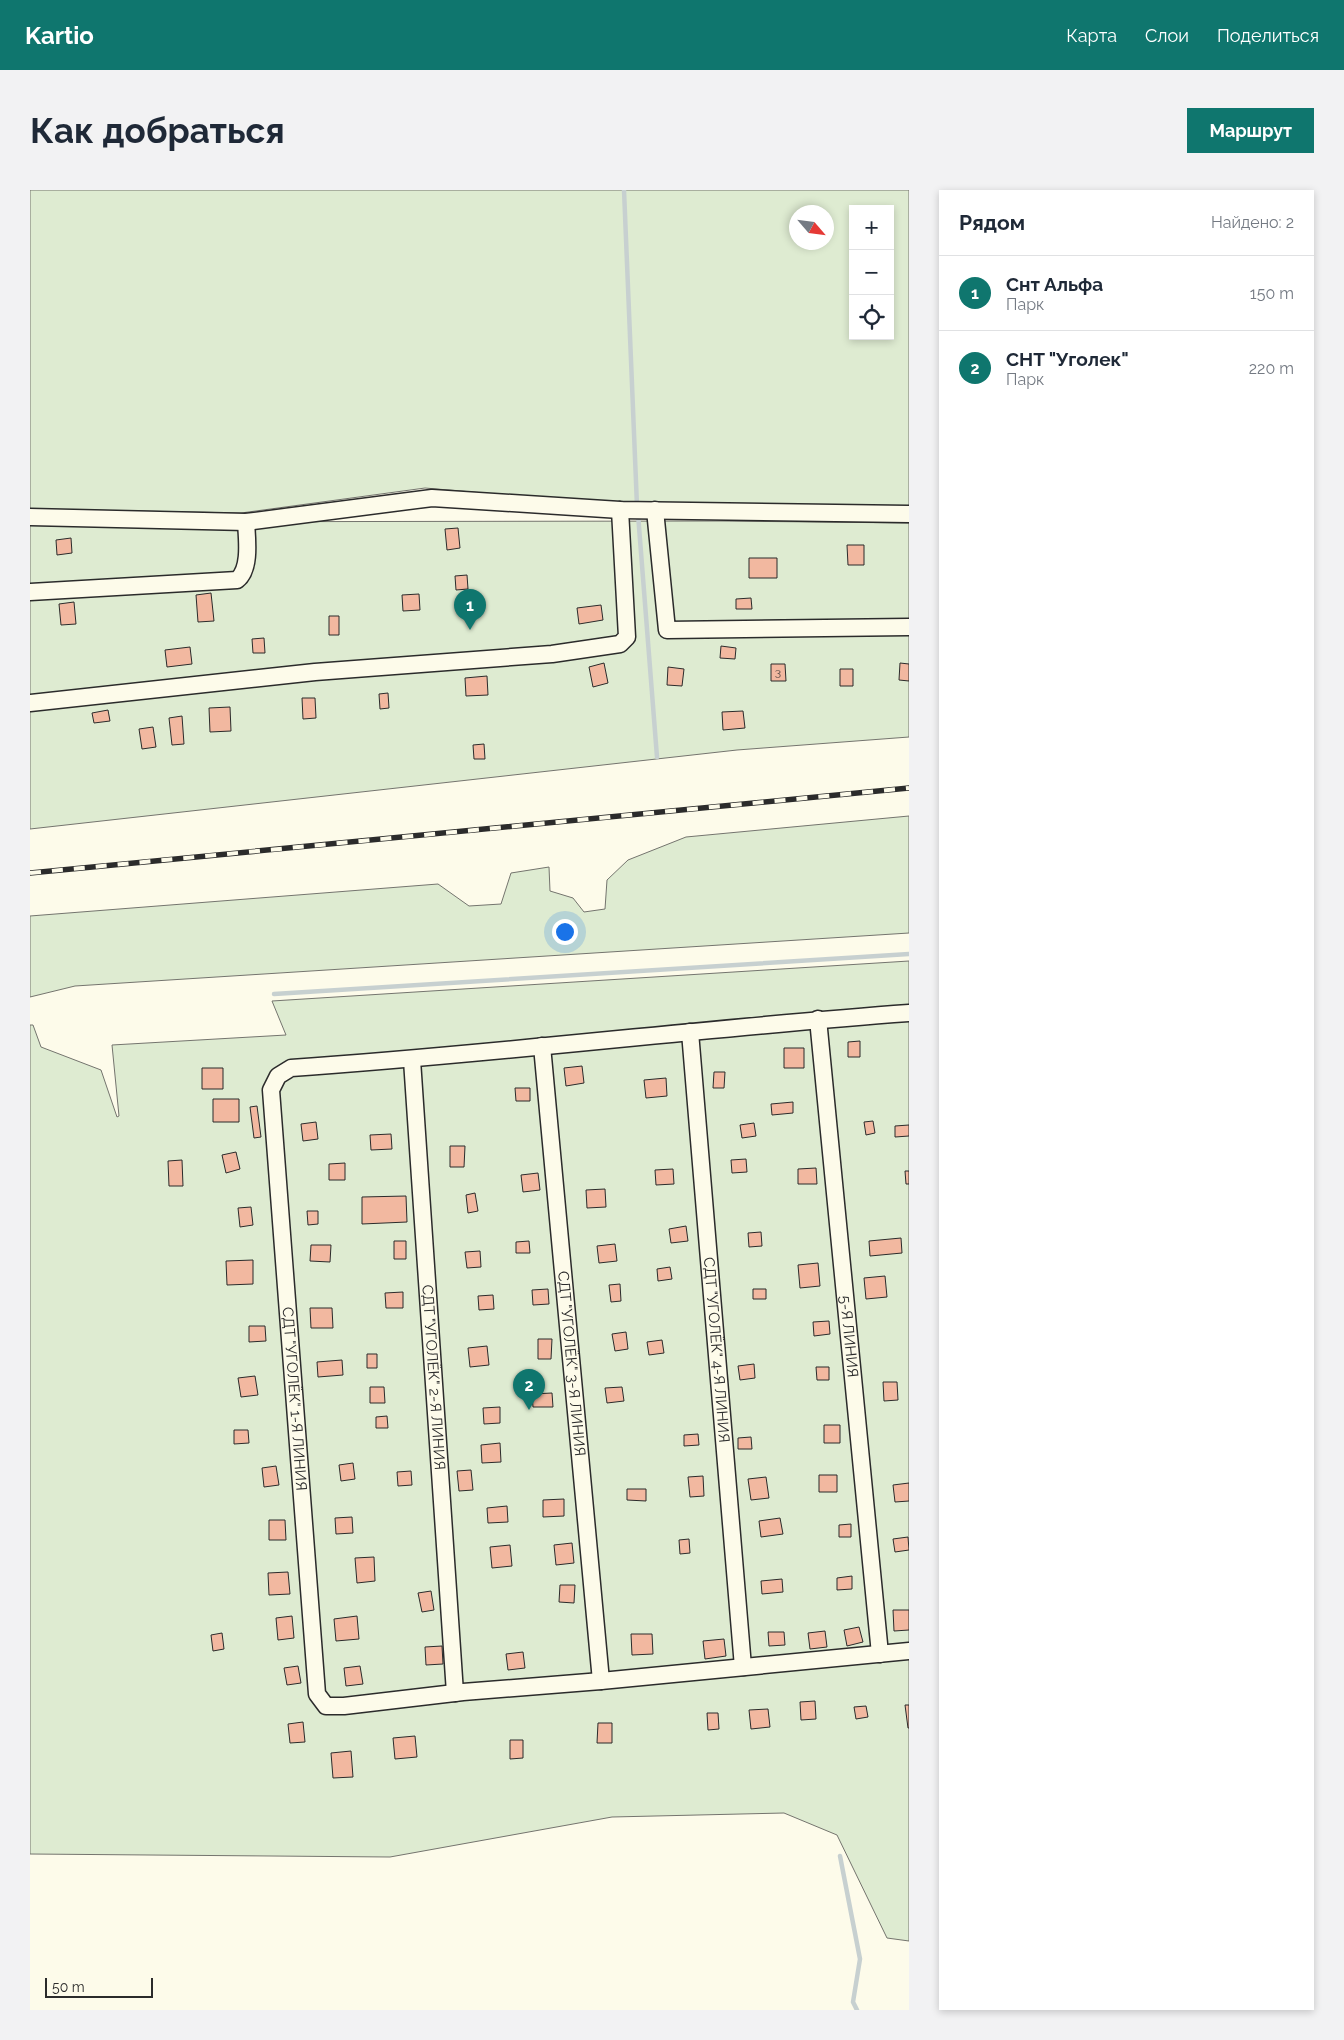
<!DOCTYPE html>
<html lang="ru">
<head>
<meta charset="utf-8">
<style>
  :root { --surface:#fff; --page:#f2f2f3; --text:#1f2937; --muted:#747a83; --line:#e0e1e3; --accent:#0f766e }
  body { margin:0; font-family:Raleway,sans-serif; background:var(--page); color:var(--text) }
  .controls { position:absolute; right:15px; top:15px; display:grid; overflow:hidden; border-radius:0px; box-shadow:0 2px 8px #0003 }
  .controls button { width:45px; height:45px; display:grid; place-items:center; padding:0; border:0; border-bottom:1px solid var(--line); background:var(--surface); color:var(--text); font:25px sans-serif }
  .compass { position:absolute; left:759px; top:15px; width:45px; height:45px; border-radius:50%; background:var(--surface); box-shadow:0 2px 8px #0003; rotate:118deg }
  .scale { position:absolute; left:15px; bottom:12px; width:108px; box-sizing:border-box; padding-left:5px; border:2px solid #2b2b2b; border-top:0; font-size:14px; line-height:18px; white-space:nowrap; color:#2b2b2b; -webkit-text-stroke:4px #fdfbea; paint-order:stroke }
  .you { position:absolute; left:534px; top:741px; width:18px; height:18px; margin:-12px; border:4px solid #fff; border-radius:50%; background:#1a73e8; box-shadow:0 0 0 8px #1a73e833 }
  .badge { display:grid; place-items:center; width:32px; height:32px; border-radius:50%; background:var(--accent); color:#fff; font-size:16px; font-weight:700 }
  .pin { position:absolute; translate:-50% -41px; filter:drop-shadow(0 1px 2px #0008) }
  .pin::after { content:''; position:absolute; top:26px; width:18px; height:15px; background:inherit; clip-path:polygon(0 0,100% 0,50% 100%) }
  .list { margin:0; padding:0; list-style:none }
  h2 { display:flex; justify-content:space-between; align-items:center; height:65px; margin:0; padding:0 20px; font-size:21px }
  h2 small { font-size:16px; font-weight:400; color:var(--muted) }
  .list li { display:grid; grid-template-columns:32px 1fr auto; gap:15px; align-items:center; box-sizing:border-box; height:75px; padding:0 20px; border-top:1px solid var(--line) }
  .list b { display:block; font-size:19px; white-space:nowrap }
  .list p { margin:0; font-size:16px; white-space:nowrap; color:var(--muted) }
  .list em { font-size:16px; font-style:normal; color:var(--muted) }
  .icon { flex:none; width:28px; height:28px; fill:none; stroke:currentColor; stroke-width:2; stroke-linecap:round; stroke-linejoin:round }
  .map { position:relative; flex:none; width:879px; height:1820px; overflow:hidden; border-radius:0px }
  header { display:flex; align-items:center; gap:30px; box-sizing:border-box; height:70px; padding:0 25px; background:var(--accent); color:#fff }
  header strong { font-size:24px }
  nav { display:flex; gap:28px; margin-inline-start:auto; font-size:18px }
  .intro { display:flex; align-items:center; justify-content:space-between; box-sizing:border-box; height:120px; padding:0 30px }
  h1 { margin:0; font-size:35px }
  .button { padding:12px 22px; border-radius:0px; background:var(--accent); color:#fff; font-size:18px; font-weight:700 }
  main { display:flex; gap:30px; padding:0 30px }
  aside { flex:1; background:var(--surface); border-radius:0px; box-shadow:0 2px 8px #0003 }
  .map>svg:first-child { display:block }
</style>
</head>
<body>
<header>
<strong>Kartio</strong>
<nav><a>Карта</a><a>Слои</a><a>Поделиться</a></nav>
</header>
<div class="intro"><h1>Как добраться</h1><a class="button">Маршрут</a></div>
<main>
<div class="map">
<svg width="879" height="1820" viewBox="0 0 879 1820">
  <rect width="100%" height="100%" fill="#fdfbea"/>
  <path fill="#deebd1" stroke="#74746e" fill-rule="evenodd" d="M0,0h879v318l-307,-5 -177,-15 -184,25 -211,-4zM823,19h37v127h-37zM766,22h30v30h-30z
    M691,331l188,2v214l-172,13 -707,79v-307z
    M879,626v117l-834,53 -45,11v-81l408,-32 31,22 32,-2 10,-31 38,-6 1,24 23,7 11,14 21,-3 2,-29 21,-20 58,-23z
    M879,771v980l-22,-3 -50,-103 -53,-22 -172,4 -222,40 -360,-3v-829h3l8,22 60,23 16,47 2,-1 -7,-71 174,-10 -14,-34z"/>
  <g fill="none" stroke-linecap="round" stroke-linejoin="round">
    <path stroke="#c7d0d0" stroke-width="4.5" d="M594,0l13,316
      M608,324l19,243
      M244,804l635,-40
      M810,1666l20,103 -7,43 4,8"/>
  </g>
  <path fill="#f2b8a0" stroke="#2b2b2b" d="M428,338l2,20 -13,2 -2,-21z
    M41,348l1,15 -15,2 -1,-15z
    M817,355h17v20h-16z
    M719,368h28v20h-28z
    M437,385l1,14 -12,1 -1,-14z
    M181,403l3,28 -16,1 -2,-27z
    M389,404l1,16 -17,1 -1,-16z
    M721,408l1,11h-16v-10z
    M44,412l2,22 -15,1 -2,-21z
    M571,415l2,15 -24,4 -2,-16z
    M299,426h10v19h-10z
    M234,448l1,15h-12l-1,-14z
    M691,456l15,2 -1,11 -15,-1z
    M160,457l2,17 -25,3 -2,-17z
    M574,473l4,20 -15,4 -4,-20z
    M870,473l9,1v17l-10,-1z
    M741,474h14l1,17h-15z
    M638,477l16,2 -2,17 -15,-1z
    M810,479h13v17h-13z
    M457,486l1,19 -22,1 -1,-18z
    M358,503l1,15 -9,1 -1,-15z
    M272,508h13l1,20 -13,1z
    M200,517l1,24 -21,1 -1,-24z
    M78,520l2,11 -16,2 -2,-10z
    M713,521l2,17 -22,2 -1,-18z
    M152,526l2,28 -12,1 -3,-27z
    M123,537l3,20 -14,2 -3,-20z
    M454,554l1,15h-11l-1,-14z
    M830,851v16h-12v-15z
    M754,858h20v20h-20z
    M552,876l2,17 -18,3 -2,-18z
    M172,878h21v21h-21z
    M684,882h11l-1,16h-11z
    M636,888l1,18 -21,2 -2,-18z
    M485,898h15v13h-14z
    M183,909h26v23h-26z
    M763,912v11l-21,2 -1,-11z
    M227,916l4,31 -7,1 -4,-31z
    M843,931l2,12 -9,2 -2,-13z
    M286,932l2,17 -15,2 -2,-17z
    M724,933l2,13 -14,2 -2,-13z
    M879,935v11l-14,1v-11z
    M361,944l1,15 -21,1 -1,-15z
    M420,956h15l-1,21h-14z
    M206,962l4,17 -14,4 -4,-18z
    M716,969l1,13 -15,1 -1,-13z
    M152,970l1,26h-14l-1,-25z
    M315,973v17h-16v-16z
    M786,978l1,16h-19v-15z
    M643,979l1,15 -18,1 -1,-15z
    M875,981h4v13h-3z
    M508,983l2,17 -17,2 -2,-17z
    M575,999l1,18 -19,1 -1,-18z
    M445,1003l3,18 -10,2 -2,-18z
    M376,1006l1,26 -45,2v-27z
    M221,1017l2,18 -13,2 -2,-19z
    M277,1021h11v13l-10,1z
    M656,1036l2,15 -17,2 -2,-14z
    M731,1042l1,14 -13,1 -1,-14z
    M871,1048l1,15 -32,3 -1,-15z
    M364,1051h12v18h-12z
    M499,1051l1,12h-14v-11z
    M585,1054l2,17 -18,2 -2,-17z
    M281,1055h20l-1,17 -20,-1z
    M450,1061l1,16 -14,1 -2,-16z
    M223,1070v24l-26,1 -1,-24z
    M788,1073l2,23 -20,2 -2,-23z
    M640,1077l2,12 -14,2 -1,-12z
    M855,1086l2,21 -21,2 -2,-21z
    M590,1094l1,17 -10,1 -2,-17z
    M518,1099l1,15 -16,1 -1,-15z
    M723,1099h13v10h-13z
    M373,1102v16h-17l-1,-15z
    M463,1105l1,14 -15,1 -1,-14z
    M280,1118h22l1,20h-22z
    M799,1131l1,13 -16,2 -1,-14z
    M219,1136h16l1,15 -17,1z
    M596,1142l2,17 -13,2 -3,-17z
    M508,1149h14l-1,20h-13z
    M632,1150l2,13 -15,2 -2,-13z
    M457,1156l2,19 -19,2 -2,-19z
    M337,1164h10v14h-10z
    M312,1170l1,15 -25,2 -1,-15z
    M724,1174l1,14 -15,2 -2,-14z
    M786,1177h13v13h-12z
    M225,1186l3,19 -17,2 -3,-19z
    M853,1192h14l1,18 -14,1z
    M340,1197h14l1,16h-15z
    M592,1197l2,14 -17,2 -2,-15z
    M522,1203l1,14h-20l-1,-13z
    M470,1217v16l-16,1 -1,-16z
    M357,1226l1,12h-12v-11z
    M794,1235h16v18h-16z
    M204,1240h14l1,13 -15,1z
    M668,1244l1,11 -15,1v-11z
    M721,1247l1,12h-14v-11z
    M470,1253l1,19 -19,1 -1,-18z
    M323,1273l2,16 -14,2 -2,-16z
    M246,1276l3,19 -15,2 -2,-19z
    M441,1280l2,20 -14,1 -2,-20z
    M381,1281l1,14 -14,1 -1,-14z
    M789,1285h18v17h-18z
    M673,1286l1,20 -14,1 -2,-20z
    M736,1287l3,21 -18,2 -3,-21z
    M879,1293v18l-14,1 -2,-17z
    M597,1299h19v12l-19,-1z
    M534,1309v17l-21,1v-17z
    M477,1316l1,16 -20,1 -1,-15z
    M322,1327l1,16 -17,1 -1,-16z
    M750,1328l3,16 -22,3 -2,-16z
    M239,1330h16l1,20h-17z
    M821,1334v13h-12v-12z
    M878,1347l1,13 -14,2 -2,-13z
    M659,1349l1,14 -10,1 -1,-14z
    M542,1353l2,20 -18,2 -2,-20z
    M480,1355l2,21 -20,2 -2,-21z
    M344,1367l1,24 -18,2 -2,-25z
    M258,1382l2,22 -21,1 -1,-22z
    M822,1386v13l-15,1v-12z
    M752,1389l1,13 -21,2 -1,-13z
    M530,1395h15l-1,18 -15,-1z
    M401,1401l3,19 -12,2 -4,-19z
    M863,1420h16v20l-15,1z
    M262,1426l2,22 -16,2 -2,-22z
    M327,1426l2,23 -23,2 -2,-22z
    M829,1437l4,15 -16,4 -3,-16z
    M795,1441l2,16 -17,2 -2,-16z
    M738,1442h16l1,13 -16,1z
    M192,1443l2,16 -11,2 -2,-16z
    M601,1444h21l1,20 -21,1z
    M694,1449l2,17 -21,3 -2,-18z
    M412,1456l1,18 -17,1 -1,-18z
    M493,1462l2,16 -17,2 -2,-16z
    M268,1476l3,17 -14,2 -3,-17z
    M330,1476l3,18 -17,2 -2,-18z
    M785,1511l1,18 -15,1 -1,-18z
    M875,1515h4v23h-1z
    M836,1516l2,11 -12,2 -2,-12z
    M738,1519l2,18 -19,2 -2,-19z
    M677,1523h11l1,16 -11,1z
    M273,1532l2,20 -15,1 -2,-19z
    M568,1533h14v20h-15z
    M385,1546l2,21 -22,2 -2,-21z
    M480,1550h13v18l-13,1z
    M321,1561l2,26 -20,1 -2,-25z"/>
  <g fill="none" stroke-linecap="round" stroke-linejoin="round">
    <g stroke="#2b2b2b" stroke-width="19">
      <g id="minor">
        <path d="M625,320l12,120 242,-3"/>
        <path d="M0,327l216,5 186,-24 188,12 289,4"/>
        <path d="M0,402l207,-12c14,-11 10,-41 9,-58"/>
        <path d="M0,513l285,-31 237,-18 68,-10 7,-7 -7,-127"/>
        <path id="s1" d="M879,823c-206,15 -412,41 -618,55l-13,8 -7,14 46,604 9,12h18l119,-14 138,-11 308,-30"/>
        <path id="s2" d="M788,829l62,635"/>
        <path id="s3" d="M660,842l53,635"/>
        <path id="s4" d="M512,856l59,635"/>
        <path id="s5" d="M382,870l43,633"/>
      </g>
    </g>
    <use href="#minor" stroke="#fdfbea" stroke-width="16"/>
    <g stroke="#2b2b2b" stroke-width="5.5">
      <path id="rail" d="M0,683l879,-85"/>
    </g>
    <use href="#rail" stroke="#fdfbea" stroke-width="4" stroke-dasharray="11" stroke-linecap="butt"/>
  </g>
  <g text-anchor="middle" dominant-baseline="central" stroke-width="4" stroke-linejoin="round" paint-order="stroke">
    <g font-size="12" fill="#5d4e48">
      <text x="748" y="482">3</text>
    </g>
    <g font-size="15" fill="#2b2b2b" stroke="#fdfbea">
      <text stroke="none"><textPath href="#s2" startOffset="319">5-Я ЛИНИЯ</textPath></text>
      <text stroke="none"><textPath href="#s3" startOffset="319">СДТ "УГОЛЁК" 4-Я ЛИНИЯ</textPath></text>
      <text stroke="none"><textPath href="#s4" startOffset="319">СДТ "УГОЛЁК" 3-Я ЛИНИЯ</textPath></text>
      <text stroke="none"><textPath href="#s5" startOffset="318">СДТ "УГОЛЁК" 2-Я ЛИНИЯ</textPath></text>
      <text stroke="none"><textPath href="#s1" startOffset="961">СДТ "УГОЛЁК" 1-Я ЛИНИЯ</textPath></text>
    </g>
  </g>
</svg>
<div class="controls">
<button>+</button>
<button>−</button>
<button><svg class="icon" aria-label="locate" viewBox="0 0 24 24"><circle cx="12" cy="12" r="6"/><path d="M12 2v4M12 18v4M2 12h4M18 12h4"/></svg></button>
</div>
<svg class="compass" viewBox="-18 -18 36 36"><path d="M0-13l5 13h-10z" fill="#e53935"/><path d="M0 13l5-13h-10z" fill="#747a83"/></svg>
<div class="scale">50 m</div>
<div class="you"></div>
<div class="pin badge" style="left:440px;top:440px">1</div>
<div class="pin badge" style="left:499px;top:1220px">2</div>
</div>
<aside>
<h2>Рядом<small>Найдено: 2</small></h2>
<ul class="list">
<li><span class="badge">1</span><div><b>Снт Альфа</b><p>Парк</p></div><em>150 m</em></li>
<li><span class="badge">2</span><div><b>СНТ &quot;Уголек&quot;</b><p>Парк</p></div><em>220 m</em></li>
</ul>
</aside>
</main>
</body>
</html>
